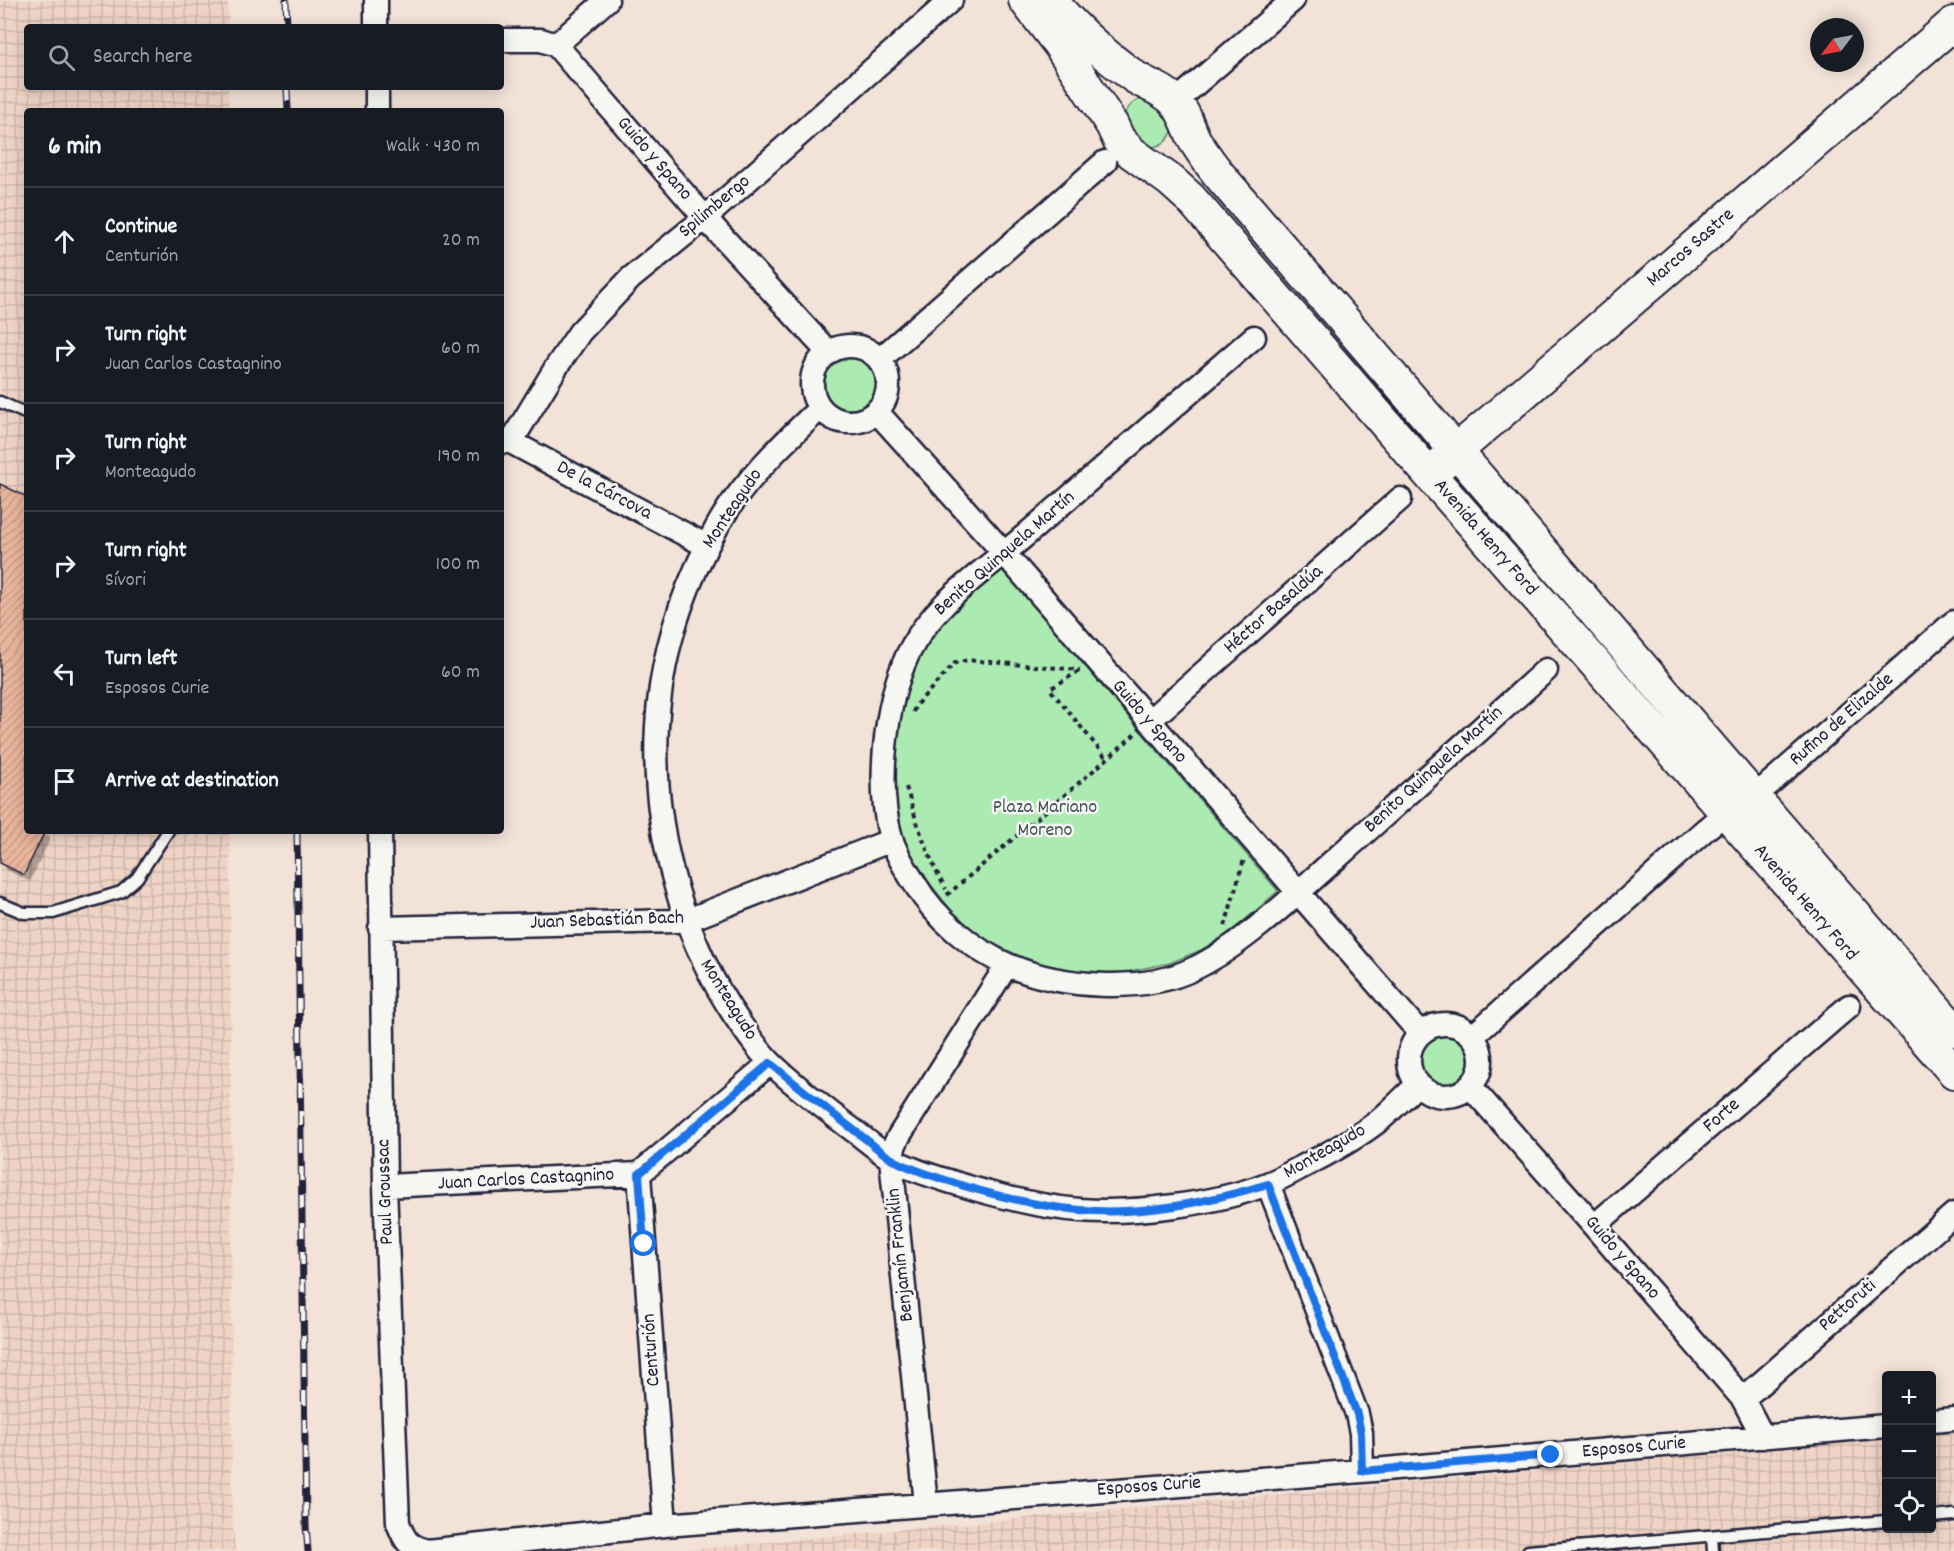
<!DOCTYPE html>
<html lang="en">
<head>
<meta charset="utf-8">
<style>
  :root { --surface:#171b24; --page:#242831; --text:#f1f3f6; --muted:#9ea1a6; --line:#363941 }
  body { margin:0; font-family:Dekko,sans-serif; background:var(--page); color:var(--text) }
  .controls { position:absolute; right:18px; bottom:18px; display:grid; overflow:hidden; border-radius:6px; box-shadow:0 3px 15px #0003 }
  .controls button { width:54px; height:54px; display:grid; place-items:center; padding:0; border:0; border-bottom:2px solid var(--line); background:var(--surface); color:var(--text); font:30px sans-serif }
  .compass { position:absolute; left:1810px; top:18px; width:54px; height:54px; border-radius:50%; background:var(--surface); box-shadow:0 3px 15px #0003; rotate:238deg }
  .stop { position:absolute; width:18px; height:18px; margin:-14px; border:4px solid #1a73e8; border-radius:50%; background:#fff }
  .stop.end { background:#1a73e8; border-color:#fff; box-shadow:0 2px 6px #0008 }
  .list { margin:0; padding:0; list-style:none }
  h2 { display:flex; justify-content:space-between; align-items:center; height:78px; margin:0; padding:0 24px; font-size:26px }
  h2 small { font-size:20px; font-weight:400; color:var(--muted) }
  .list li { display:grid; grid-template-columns:39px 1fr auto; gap:18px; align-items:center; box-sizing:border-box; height:108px; padding:0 24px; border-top:2px solid var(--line) }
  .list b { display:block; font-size:22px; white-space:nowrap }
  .list p { margin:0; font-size:20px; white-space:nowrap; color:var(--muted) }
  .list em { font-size:20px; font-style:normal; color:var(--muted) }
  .icon { flex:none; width:33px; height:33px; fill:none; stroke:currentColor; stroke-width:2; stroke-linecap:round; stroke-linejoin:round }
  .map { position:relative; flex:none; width:1954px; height:1551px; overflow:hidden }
  .search { position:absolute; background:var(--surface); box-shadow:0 3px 15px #0003; left:24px; top:24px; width:480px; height:66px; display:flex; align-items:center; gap:15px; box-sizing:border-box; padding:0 21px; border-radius:6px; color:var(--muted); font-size:22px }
  .panel { position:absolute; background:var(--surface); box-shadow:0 3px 15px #0003; left:24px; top:108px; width:480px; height:726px; border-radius:6px }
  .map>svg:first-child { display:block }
</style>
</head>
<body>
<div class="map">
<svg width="1954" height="1551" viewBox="0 0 1954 1551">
  <defs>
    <pattern id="industrial-grid" width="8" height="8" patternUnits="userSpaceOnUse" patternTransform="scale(1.5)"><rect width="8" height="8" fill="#efd4c6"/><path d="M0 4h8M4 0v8" fill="none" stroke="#cdb6ab"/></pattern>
    <pattern id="building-hatch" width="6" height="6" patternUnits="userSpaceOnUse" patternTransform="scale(1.5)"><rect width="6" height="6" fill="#e9b59c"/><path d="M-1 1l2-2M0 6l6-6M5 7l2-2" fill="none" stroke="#c89b87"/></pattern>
    <filter id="shadow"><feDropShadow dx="5.5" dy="5.5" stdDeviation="0" flood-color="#0004"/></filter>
  </defs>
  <rect width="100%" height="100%" fill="#f2e2d8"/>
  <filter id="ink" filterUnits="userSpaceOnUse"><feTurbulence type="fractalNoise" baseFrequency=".0167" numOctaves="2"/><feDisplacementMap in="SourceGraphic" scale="12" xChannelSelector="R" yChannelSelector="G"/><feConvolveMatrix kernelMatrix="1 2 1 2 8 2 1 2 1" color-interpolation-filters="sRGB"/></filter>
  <g filter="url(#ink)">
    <path fill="url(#industrial-grid)" d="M0,0h228v27h-201v60h201l1,24h-202v720h203l2,686 3,34h-235z
      M1954,1432v119h-1281l1213,-113v90h46v-94z"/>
    <path fill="#abeab1" stroke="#668676" stroke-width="1.5" d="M1149,97l26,27c-5,20 -19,27 -38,21l-13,-29c5,-12 12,-17 25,-19z
      M824 383a26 26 0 1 1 52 0a26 26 0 1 1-52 0Z
      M998,565l280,326 -48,42 -29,17 -31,13 -40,8 -38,3 -38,-6 -32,-11 -39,-18 -25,-20 -42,-53 -18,-35 -8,-38 4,-77 32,-83z
      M1420 1059a26 26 0 1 1 52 0a26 26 0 1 1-52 0Z"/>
    <path fill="url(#building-hatch)" stroke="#22223b" stroke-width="1.5" filter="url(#shadow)" d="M0,484l27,13v334h18l-21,44 -24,-12z"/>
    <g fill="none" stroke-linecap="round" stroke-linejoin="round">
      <g stroke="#22223b" stroke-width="15">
        <path id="lane" d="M0,402l27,12
          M0,903l24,10h29l68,-21 16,-14 31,-47
          M1932,1517l22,-2
          M1712,1536l1,15
          M1528,1551l358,-30"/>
      </g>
      <g stroke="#22223b" stroke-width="27">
        <path id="street" d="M376,0v27
          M501,40h40l15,5 51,-45
          M556,45l149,173 123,134
          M377,87v24
          M1175,102l118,-102
          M1254,337c-75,65 -151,131 -226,196 -42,37 -95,69 -120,121 -23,49 -32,132 -17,184 5,16 15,32 24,46 20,34 59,67 95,82 51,21 132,28 183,3 51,-24 105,-77 147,-114 69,-62 138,-123 206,-185
          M812 384a38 38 0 1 1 76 0a38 38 0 1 1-76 0Z
          M879,360l226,-198
          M820,408c-30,29 -60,57 -85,91 -16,21 -28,46 -39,70 -47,103 -51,213 -19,321 14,48 33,90 62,132 9,13 19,28 31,40 22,22 54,46 79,65 14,10 27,22 41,31 20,12 46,19 68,26 39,12 81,23 122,26 54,4 136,-6 187,-26 11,-4 22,-10 33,-16 28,-14 56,-29 81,-49 13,-11 25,-24 37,-35
          M877,412l128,142 415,479
          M501,442h10l196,104
          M511,442l46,-76 23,-34 51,-54 74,-60 246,-218
          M1149,721l251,-222
          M380,831l5,355 13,337c7,18 9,23 29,28l238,-26 697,-54 524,-45
          M380,928l296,-7 22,-5 194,-76
          M1409 1060a36 36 0 1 1 72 0a36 36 0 1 1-72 0Z
          M1473,1036l233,-207 20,-16 27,-15 201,-176
          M1470,1086l124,140 149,173 20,38
          M639,1174l26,351
          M1268,1184l89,230 4,19 1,38
          M385,1186l254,-12 131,-111
          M1594,1226l255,-220
          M1743,1399l211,-185
          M1932,1421l22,-2
          M926,1504l-35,-345 4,-15 4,-8 108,-171"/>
      </g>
      <g stroke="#22223b" stroke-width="36">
        <path id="secondary" d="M1025,0l34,44 53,81 7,15 13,13 39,28 20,18 238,275 525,598
          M1051,0c22,28 52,54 81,75 13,10 30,13 42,26 11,11 14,26 21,40 9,14 19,28 30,41l729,848
          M1441,464l513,-441"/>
      </g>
      <path stroke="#22223b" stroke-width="4" stroke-dasharray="4.5 4.5" stroke-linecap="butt" d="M1079,671l-29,18 57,70
        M913,712l3,-7 39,-42 13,-3 112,10
        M906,787c11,36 21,69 40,102
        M947,895l160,-136 28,-25
        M1225,926l19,-67"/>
      <use href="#lane" stroke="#f6f6f2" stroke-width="10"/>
      <use href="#street" stroke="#f6f6f2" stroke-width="22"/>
      <use href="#secondary" stroke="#f6f6f2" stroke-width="32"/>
      <g stroke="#22223b" stroke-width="7">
        <path id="rail" d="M286,0l1,27
          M287,87l1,24
          M297,831l9,695 2,25"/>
      </g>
      <use href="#rail" stroke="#f6f6f2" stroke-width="4.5" stroke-dasharray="14" stroke-linecap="butt"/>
    </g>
  </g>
  <g fill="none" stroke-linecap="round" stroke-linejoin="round" filter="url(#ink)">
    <path stroke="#1a73e8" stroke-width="8" d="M644,1244l-5,-70 131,-111c29,24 59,48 89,71 11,8 21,18 33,25 21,12 48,19 72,27 37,11 77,21 116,24 63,6 128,-8 188,-26l89,230 4,19 1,38 189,-16"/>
  </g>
  <g text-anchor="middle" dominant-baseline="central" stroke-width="5" stroke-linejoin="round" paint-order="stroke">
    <g font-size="20" fill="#22223b" stroke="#f6f6f2">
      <text transform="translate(654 159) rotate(49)">Guido y Spano</text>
      <text transform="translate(715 207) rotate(-40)">Spilimbergo</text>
      <text transform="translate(1691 248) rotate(-41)">Marcos Sastre</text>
      <text transform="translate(604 491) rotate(28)">De la Cárcova</text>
      <text transform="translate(733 509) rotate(-56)">Monteagudo</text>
      <text transform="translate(1485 538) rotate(49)">Avenida Henry Ford</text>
      <text transform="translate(1005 554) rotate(-41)">Benito Quinquela Martín</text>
      <text transform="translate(1274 610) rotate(-41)">Héctor Basaldúa</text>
      <text transform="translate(1842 720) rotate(-41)">Rufino de Elizalde</text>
      <text transform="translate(1149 722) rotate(49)">Guido y Spano</text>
      <text transform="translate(1434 770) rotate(-42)">Benito Quinquela Martín</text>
      <text transform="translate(1805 903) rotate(49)">Avenida Henry Ford</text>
      <text transform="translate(607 921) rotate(-2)">Juan Sebastián Bach</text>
      <text transform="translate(728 1000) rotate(58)">Monteagudo</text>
      <text transform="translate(1722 1116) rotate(-41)">Forte</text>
      <text transform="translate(1325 1152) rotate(-30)">Monteagudo</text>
      <text transform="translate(526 1180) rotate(-3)">Juan Carlos Castagnino</text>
      <text transform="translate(386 1192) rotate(-92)">Paul Groussac</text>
      <text transform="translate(901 1255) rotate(-96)">Benjamín Franklin</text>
      <text transform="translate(1622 1258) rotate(49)">Guido y Spano</text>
      <text transform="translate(1848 1306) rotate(-41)">Pettoruti</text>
      <text transform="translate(652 1350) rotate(-94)">Centurión</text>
      <text transform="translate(1634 1448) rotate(-5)">Esposos Curie</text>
      <text transform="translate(1149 1487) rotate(-4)">Esposos Curie</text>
    </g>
    <g font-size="20" fill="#445458" stroke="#f6f6f2">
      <text x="1045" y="808">Plaza Mariano<tspan x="1045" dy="23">Moreno</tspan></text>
    </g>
  </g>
</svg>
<div class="controls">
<button>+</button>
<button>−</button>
<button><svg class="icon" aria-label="locate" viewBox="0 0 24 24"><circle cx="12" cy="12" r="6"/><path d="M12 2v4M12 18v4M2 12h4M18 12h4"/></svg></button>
</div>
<svg class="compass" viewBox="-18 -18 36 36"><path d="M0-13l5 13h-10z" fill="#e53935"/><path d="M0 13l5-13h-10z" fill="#9ea1a6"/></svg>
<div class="stop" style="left:644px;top:1244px"></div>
<div class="stop end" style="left:1551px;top:1455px"></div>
<div class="search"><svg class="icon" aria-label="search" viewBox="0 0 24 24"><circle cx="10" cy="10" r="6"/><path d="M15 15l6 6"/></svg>Search here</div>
<section class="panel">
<h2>6 min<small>Walk · 430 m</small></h2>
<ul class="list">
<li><svg class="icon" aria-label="ahead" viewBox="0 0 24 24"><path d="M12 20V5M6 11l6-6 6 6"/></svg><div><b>Continue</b><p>Centurión</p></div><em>20 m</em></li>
<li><svg class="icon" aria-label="right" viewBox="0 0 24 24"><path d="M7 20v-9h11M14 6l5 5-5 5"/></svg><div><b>Turn right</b><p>Juan Carlos Castagnino</p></div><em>60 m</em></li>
<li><svg class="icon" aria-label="right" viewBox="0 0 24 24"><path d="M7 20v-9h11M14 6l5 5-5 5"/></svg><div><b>Turn right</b><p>Monteagudo</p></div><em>190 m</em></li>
<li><svg class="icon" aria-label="right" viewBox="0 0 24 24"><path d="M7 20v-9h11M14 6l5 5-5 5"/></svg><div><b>Turn right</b><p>Sívori</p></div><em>100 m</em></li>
<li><svg class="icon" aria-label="left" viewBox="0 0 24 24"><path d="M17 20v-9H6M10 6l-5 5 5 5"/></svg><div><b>Turn left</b><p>Esposos Curie</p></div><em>60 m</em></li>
<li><svg class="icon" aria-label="arrive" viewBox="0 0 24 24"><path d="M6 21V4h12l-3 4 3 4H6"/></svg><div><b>Arrive at destination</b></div></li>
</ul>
</section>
</div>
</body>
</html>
